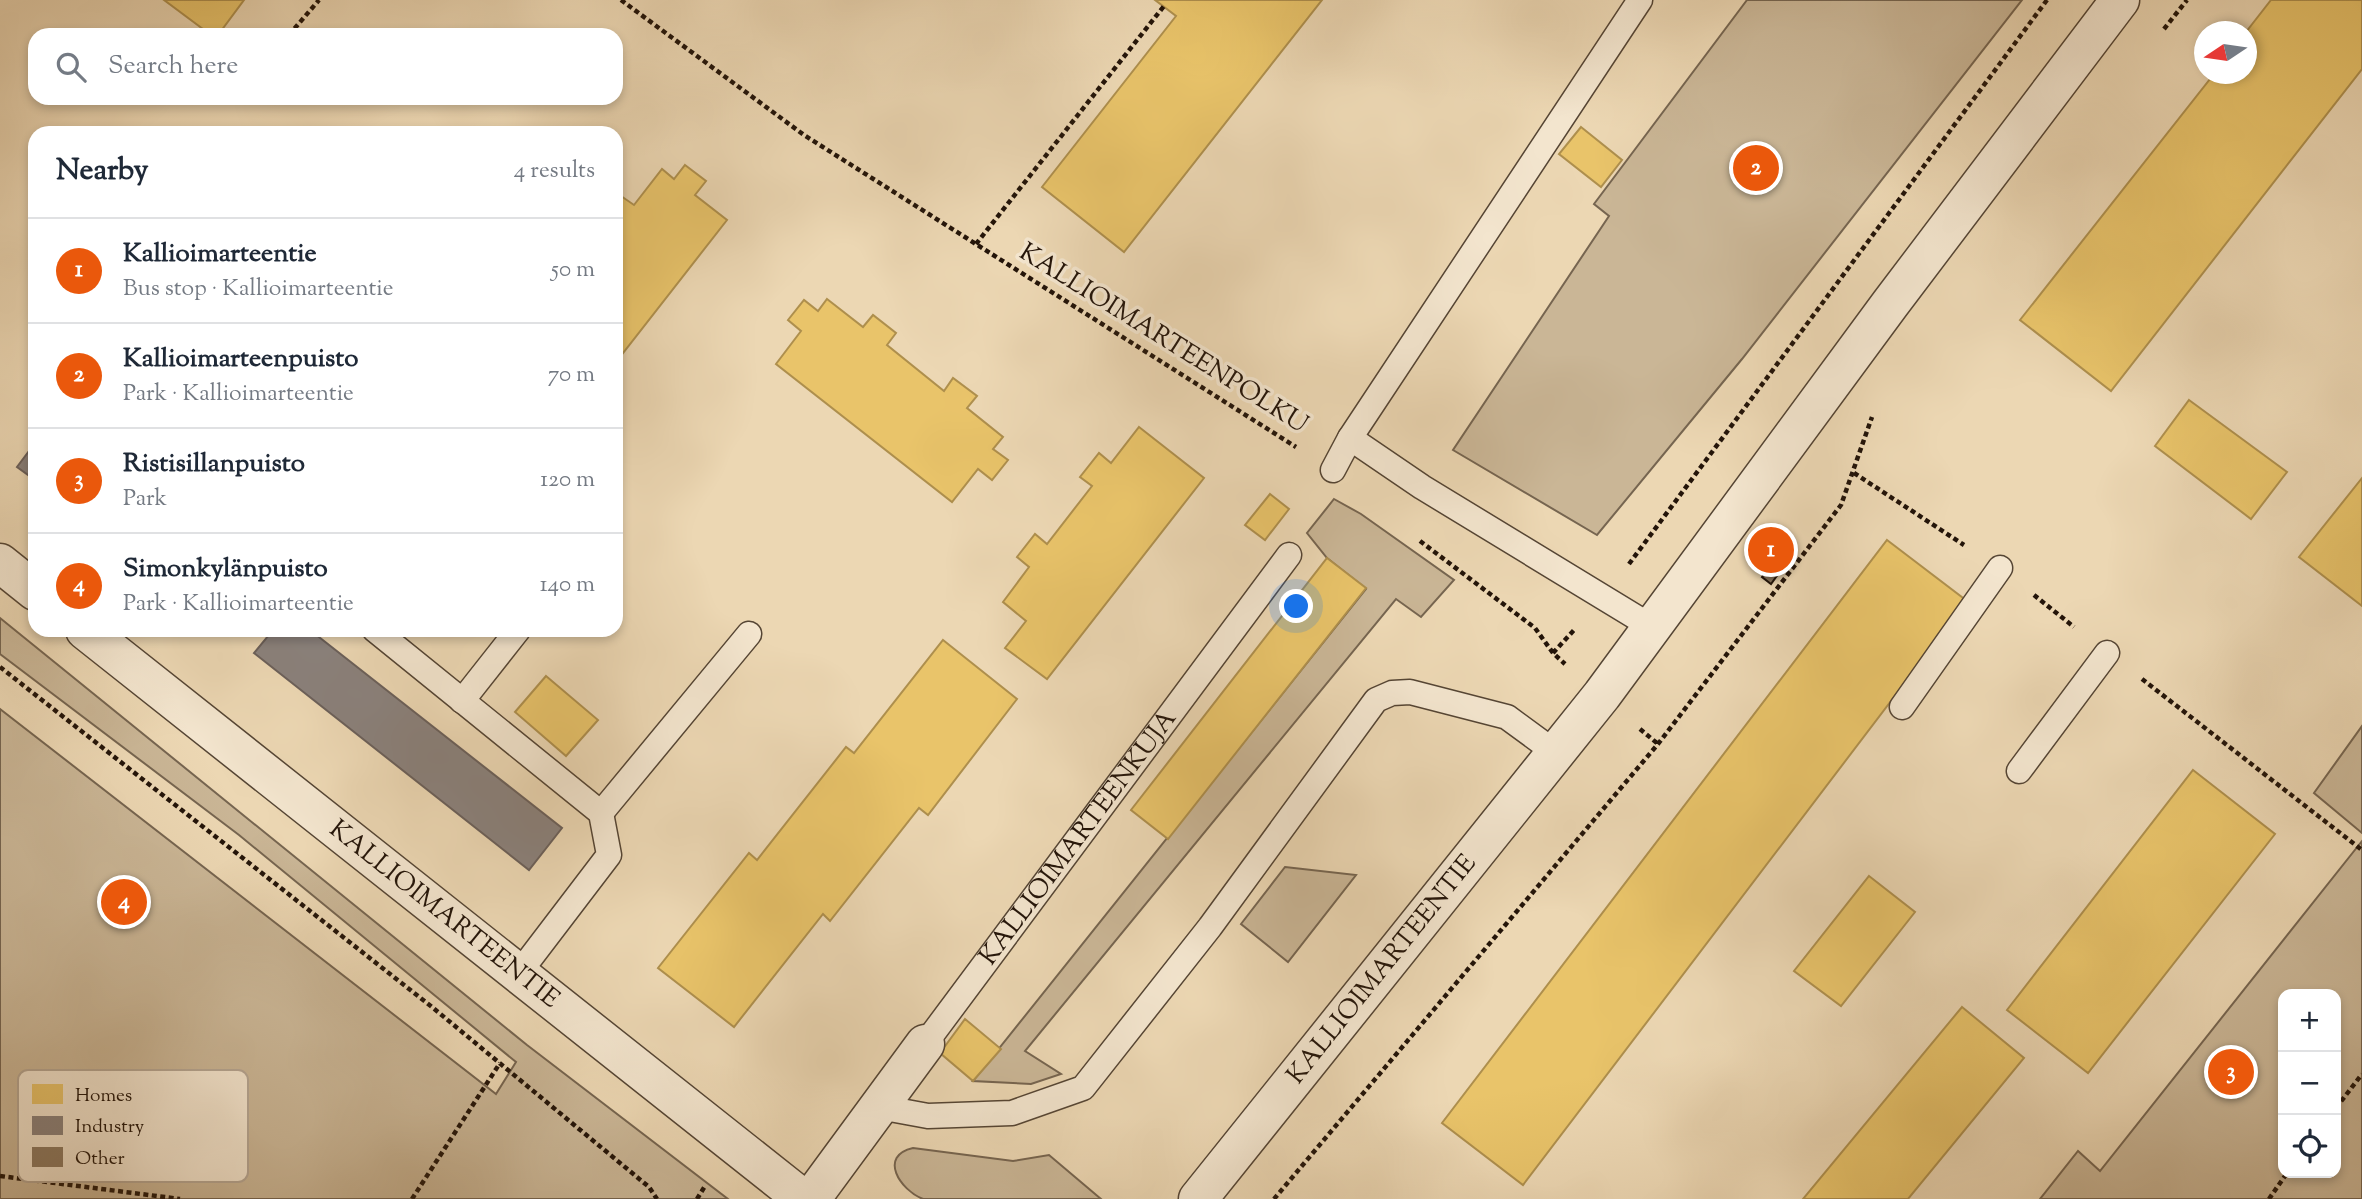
<!DOCTYPE html>
<html lang="en">
<head>
<meta charset="utf-8">
<style>
  :root { --surface:#fff; --page:#f6f6f7; --text:#1f2937; --muted:#747a83; --line:#e0e1e3; --accent:#ea580c }
  body { margin:0; font-family:"Sorts Mill Goudy",serif; background:var(--page); color:var(--text) }
  .controls { position:absolute; right:21px; bottom:21px; display:grid; overflow:hidden; border-radius:14px; box-shadow:0 4px 10px #0003 }
  .controls button { width:63px; height:63px; display:grid; place-items:center; padding:0; border:0; border-bottom:2px solid var(--line); background:var(--surface); color:var(--text); font:35px sans-serif }
  .compass { position:absolute; left:2194px; top:21px; width:63px; height:63px; border-radius:50%; background:var(--surface); box-shadow:0 4px 10px #0003; rotate:257deg }
  .you { position:absolute; left:1297px; top:607px; width:24px; height:24px; margin:-18px; border:5px solid #fff; border-radius:50%; background:#1a73e8; box-shadow:0 0 0 10px #1a73e833 }
  .badge { display:grid; place-items:center; width:46px; height:46px; border-radius:50%; background:var(--accent); color:#fff; font-size:23px; font-weight:700 }
  .pin { position:absolute; translate:-50% -50%; border:4px solid #fff; box-shadow:0 2px 7px #0006 }
  .list { margin:0; padding:0; list-style:none }
  h2 { display:flex; justify-content:space-between; align-items:center; height:91px; margin:0; padding:0 28px; font-size:30px }
  h2 small { font-size:23px; font-weight:400; color:var(--muted) }
  .list li { display:grid; grid-template-columns:46px 1fr auto; gap:21px; align-items:center; box-sizing:border-box; height:105px; padding:0 28px; border-top:2px solid var(--line) }
  .list b { display:block; font-size:26px; white-space:nowrap }
  .list p { margin:0; font-size:23px; white-space:nowrap; color:var(--muted) }
  .list em { font-size:23px; font-style:normal; color:var(--muted) }
  .icon { flex:none; width:38px; height:38px; fill:none; stroke:currentColor; stroke-width:2; stroke-linecap:round; stroke-linejoin:round }
  .map { position:relative; flex:none; width:2362px; height:1199px; overflow:hidden }
  .search { position:absolute; background:var(--surface); box-shadow:0 4px 10px #0003; left:28px; top:28px; width:595px; height:77px; display:flex; align-items:center; gap:18px; box-sizing:border-box; padding:0 24px; border-radius:21px; color:var(--muted); font-size:26px }
  .panel { position:absolute; background:var(--surface); box-shadow:0 4px 10px #0003; left:28px; top:126px; width:595px; height:511px; border-radius:21px }
  .map>svg:first-child { display:block }
</style>
</head>
<body>
<div class="map">
<svg width="2362" height="1199" viewBox="0 0 2362 1199">
  <rect width="100%" height="100%" fill="#ecd7b3"/>
  <filter id="stains"><feTurbulence type="fractalNoise" baseFrequency=".00286" numOctaves="4"/><feColorMatrix values="0 0 0 0 .2 0 0 0 0 .09 0 0 0 0 .02 0 0 0 .5 -.17"/></filter>
  <radialGradient id="worn" r=".72"><stop offset=".6" stop-color="#630" stop-opacity="0"/><stop offset="1" stop-color="#630" stop-opacity=".3"/></radialGradient>
  <path fill="#cab696" stroke="#766550" stroke-width="2" fill-rule="evenodd" d="M1747,0h275l-280,359 -145,176 -144,-85 156,-234 -15,-12z
    M1334,499l27,15 93,66 -33,37 -25,-18 -371,452 36,23 -30,10 -58,-3 393,-492 -39,-31 -20,-25z
    M0,618l527,427 201,154h-728v-490l496,385 20,-32 -277,-227 -239,-181z
    M2362,726v107l-48,-40z
    M2362,841v358h-322l38,-48 22,20zM2283,994h53v179h-53z
    M1285,867l71,8 -68,87 -47,-38z
    M913,1148l100,13 36,-6 52,44c-45,0 -90,0 -135,0 -12,0 -31,0 -43,0 -23,-9 -45,-43 -10,-51z"/>
  <path fill="#e9c46a" stroke="#ae8f4d" stroke-width="2" d="M164,0h80l-26,35h-7z
    M1155,0h167l-198,252 -82,-65 134,-171z
    M2271,0h91v69l-251,322 -91,-71 194,-246h32v-42z
    M1581,127l41,33 -21,27 -42,-33z
    M685,165l21,16 -11,14 32,25 -111,142v-160l5,-6 13,9 28,-36 12,10z
    M827,299l36,28 10,-12 23,18 -9,12 57,46 9,-13 24,18 -10,12 36,29 -10,12 15,11 -16,20 -14,-11 -26,33 -176,-138 25,-33 -13,-11 16,-20 14,11z
    M2189,400l98,72 -36,47 -96,-73z
    M1139,427l65,51 -157,201 -42,-31 21,-27 -23,-19 26,-35 -12,-10 18,-23 12,10 45,-58 -12,-9 19,-24 12,10z
    M2362,478v128l-63,-49z
    M1270,494l19,15 -24,31 -20,-15z
    M1887,540l80,61 -444,584 -81,-62z
    M1327,558l39,30 -198,251 -37,-29z
    M943,640l74,59 -89,116 -9,-7 -89,113 -7,-7 -89,113 -76,-59 91,-115 8,7 89,-113 8,6z
    M546,676l52,44 -32,36 -51,-44z
    M2193,770l82,64 -187,239 -81,-63z
    M1869,876l46,36 -74,94 -47,-35z
    M1962,1007l62,51 -116,141h-105z
    M965,1019l36,30 -28,32 -33,-28z"/>
  <path fill="#8a817c" stroke="#6b605a" stroke-width="2" d="M35,443v37l-18,-13z
    M273,630h37l252,198 -33,42 -275,-217z"/>
  <path fill="#8c7961" stroke="#231409" stroke-width="2" d="M1781,552l8,7 -18,25 -9,-7z"/>
  <g fill="none" stroke-linecap="round" stroke-linejoin="round">
    <g stroke="#554534" stroke-width="27">
      <g id="lane">
        <path d="M1350,438l72,49 230,140"/>
        <path d="M1333,470l17,-32 290,-438"/>
        <path d="M375,630l226,183 8,42 -90,118"/>
        <path d="M462,701l56,-71"/>
        <path d="M1902,707l98,-139"/>
        <path d="M2019,771l88,-118"/>
        <path d="M601,813l148,-179"/>
        <path id="s1" d="M925,1044l364,-489"/>
        <path d="M879,1107l49,9 84,-3 71,-25 127,-161 166,-227 16,-7 18,-1 97,25 49,36"/>
      </g>
    </g>
    <g stroke="#554534" stroke-width="41">
      <g id="street">
        <path d="M0,563l35,28"/>
        <path id="s2" d="M85,630l718,569"/>
        <path d="M811,1199l114,-155"/>
        <path id="s3" d="M1198,1199l404,-504 288,-391 230,-304"/>
      </g>
    </g>
    <path stroke="#231409" stroke-width="4.5" stroke-dasharray="5 3.5" stroke-linecap="butt" d="M621,0l183,135 492,312
      M2164,29l23,-29
      M289,35l30,-35
      M976,244l188,-238
      M1854,473l110,72
      M1420,541l115,87 18,25 12,11
      M1629,564l418,-564
      M2034,595l40,32
      M1553,653l21,-23
      M0,667l432,340 217,180 8,12
      M2142,679l220,171
      M1640,729l18,15
      M2336,1108l26,-34
      M0,1176l180,23
      M412,1199l88,-136
      M697,1199l8,-13
      M1274,1199l384,-455 183,-239 31,-88
      M2269,1199l18,-26"/>
    <use href="#lane" stroke="#f3e5ce" stroke-width="24"/>
    <use href="#street" stroke="#f3e5ce" stroke-width="38"/>
  </g>
  <g text-anchor="middle" dominant-baseline="central" stroke-width="7" stroke-linejoin="round" paint-order="stroke">
    <g font-size="26" fill="#231409" stroke="#f3e5ce">
      <text transform="translate(1163 339) rotate(32)">KALLIOIMARTEENPOLKU</text>
      <text stroke="none"><textPath href="#s1" startOffset="257">KALLIOIMARTEENKUJA</textPath></text>
      <text stroke="none"><textPath href="#s2" startOffset="458">KALLIOIMARTEENTIE</textPath></text>
      <text stroke="none"><textPath href="#s3" startOffset="294">KALLIOIMARTEENTIE</textPath></text>
    </g>
  </g>
  <rect x="18" y="1070" width="230" height="112" rx="10" fill="#f3e5ce" stroke="#b5a693" stroke-width="2"/>
  <rect x="32" y="1084" width="31" height="20" fill="#e9c46a"/>
  <rect x="32" y="1116" width="31" height="19" fill="#8a817c"/>
  <rect x="32" y="1147" width="31" height="20" fill="#8c7961"/>
  <g font-size="19" fill="#231409">
    <text x="75" y="1101">Homes</text>
    <text x="75" y="1132">Industry</text>
    <text x="75" y="1164">Other</text>
  </g>
  <rect width="100%" height="100%" filter="url(#stains)"/>
  <rect width="100%" height="100%" fill="url(#worn)"/>
</svg>
<div class="controls">
<button>+</button>
<button>−</button>
<button><svg class="icon" aria-label="locate" viewBox="0 0 24 24"><circle cx="12" cy="12" r="6"/><path d="M12 2v4M12 18v4M2 12h4M18 12h4"/></svg></button>
</div>
<svg class="compass" viewBox="-18 -18 36 36"><path d="M0-13l5 13h-10z" fill="#e53935"/><path d="M0 13l5-13h-10z" fill="#747a83"/></svg>
<div class="you"></div>
<div class="pin badge" style="left:1771px;top:550px">1</div>
<div class="pin badge" style="left:1756px;top:168px">2</div>
<div class="pin badge" style="left:2231px;top:1072px">3</div>
<div class="pin badge" style="left:124px;top:902px">4</div>
<div class="search"><svg class="icon" aria-label="search" viewBox="0 0 24 24"><circle cx="10" cy="10" r="6"/><path d="M15 15l6 6"/></svg>Search here</div>
<section class="panel">
<h2>Nearby<small>4 results</small></h2>
<ul class="list">
<li><span class="badge">1</span><div><b>Kallioimarteentie</b><p>Bus stop · Kallioimarteentie</p></div><em>50 m</em></li>
<li><span class="badge">2</span><div><b>Kallioimarteenpuisto</b><p>Park · Kallioimarteentie</p></div><em>70 m</em></li>
<li><span class="badge">3</span><div><b>Ristisillanpuisto</b><p>Park</p></div><em>120 m</em></li>
<li><span class="badge">4</span><div><b>Simonkylänpuisto</b><p>Park · Kallioimarteentie</p></div><em>140 m</em></li>
</ul>
</section>
</div>
</body>
</html>
